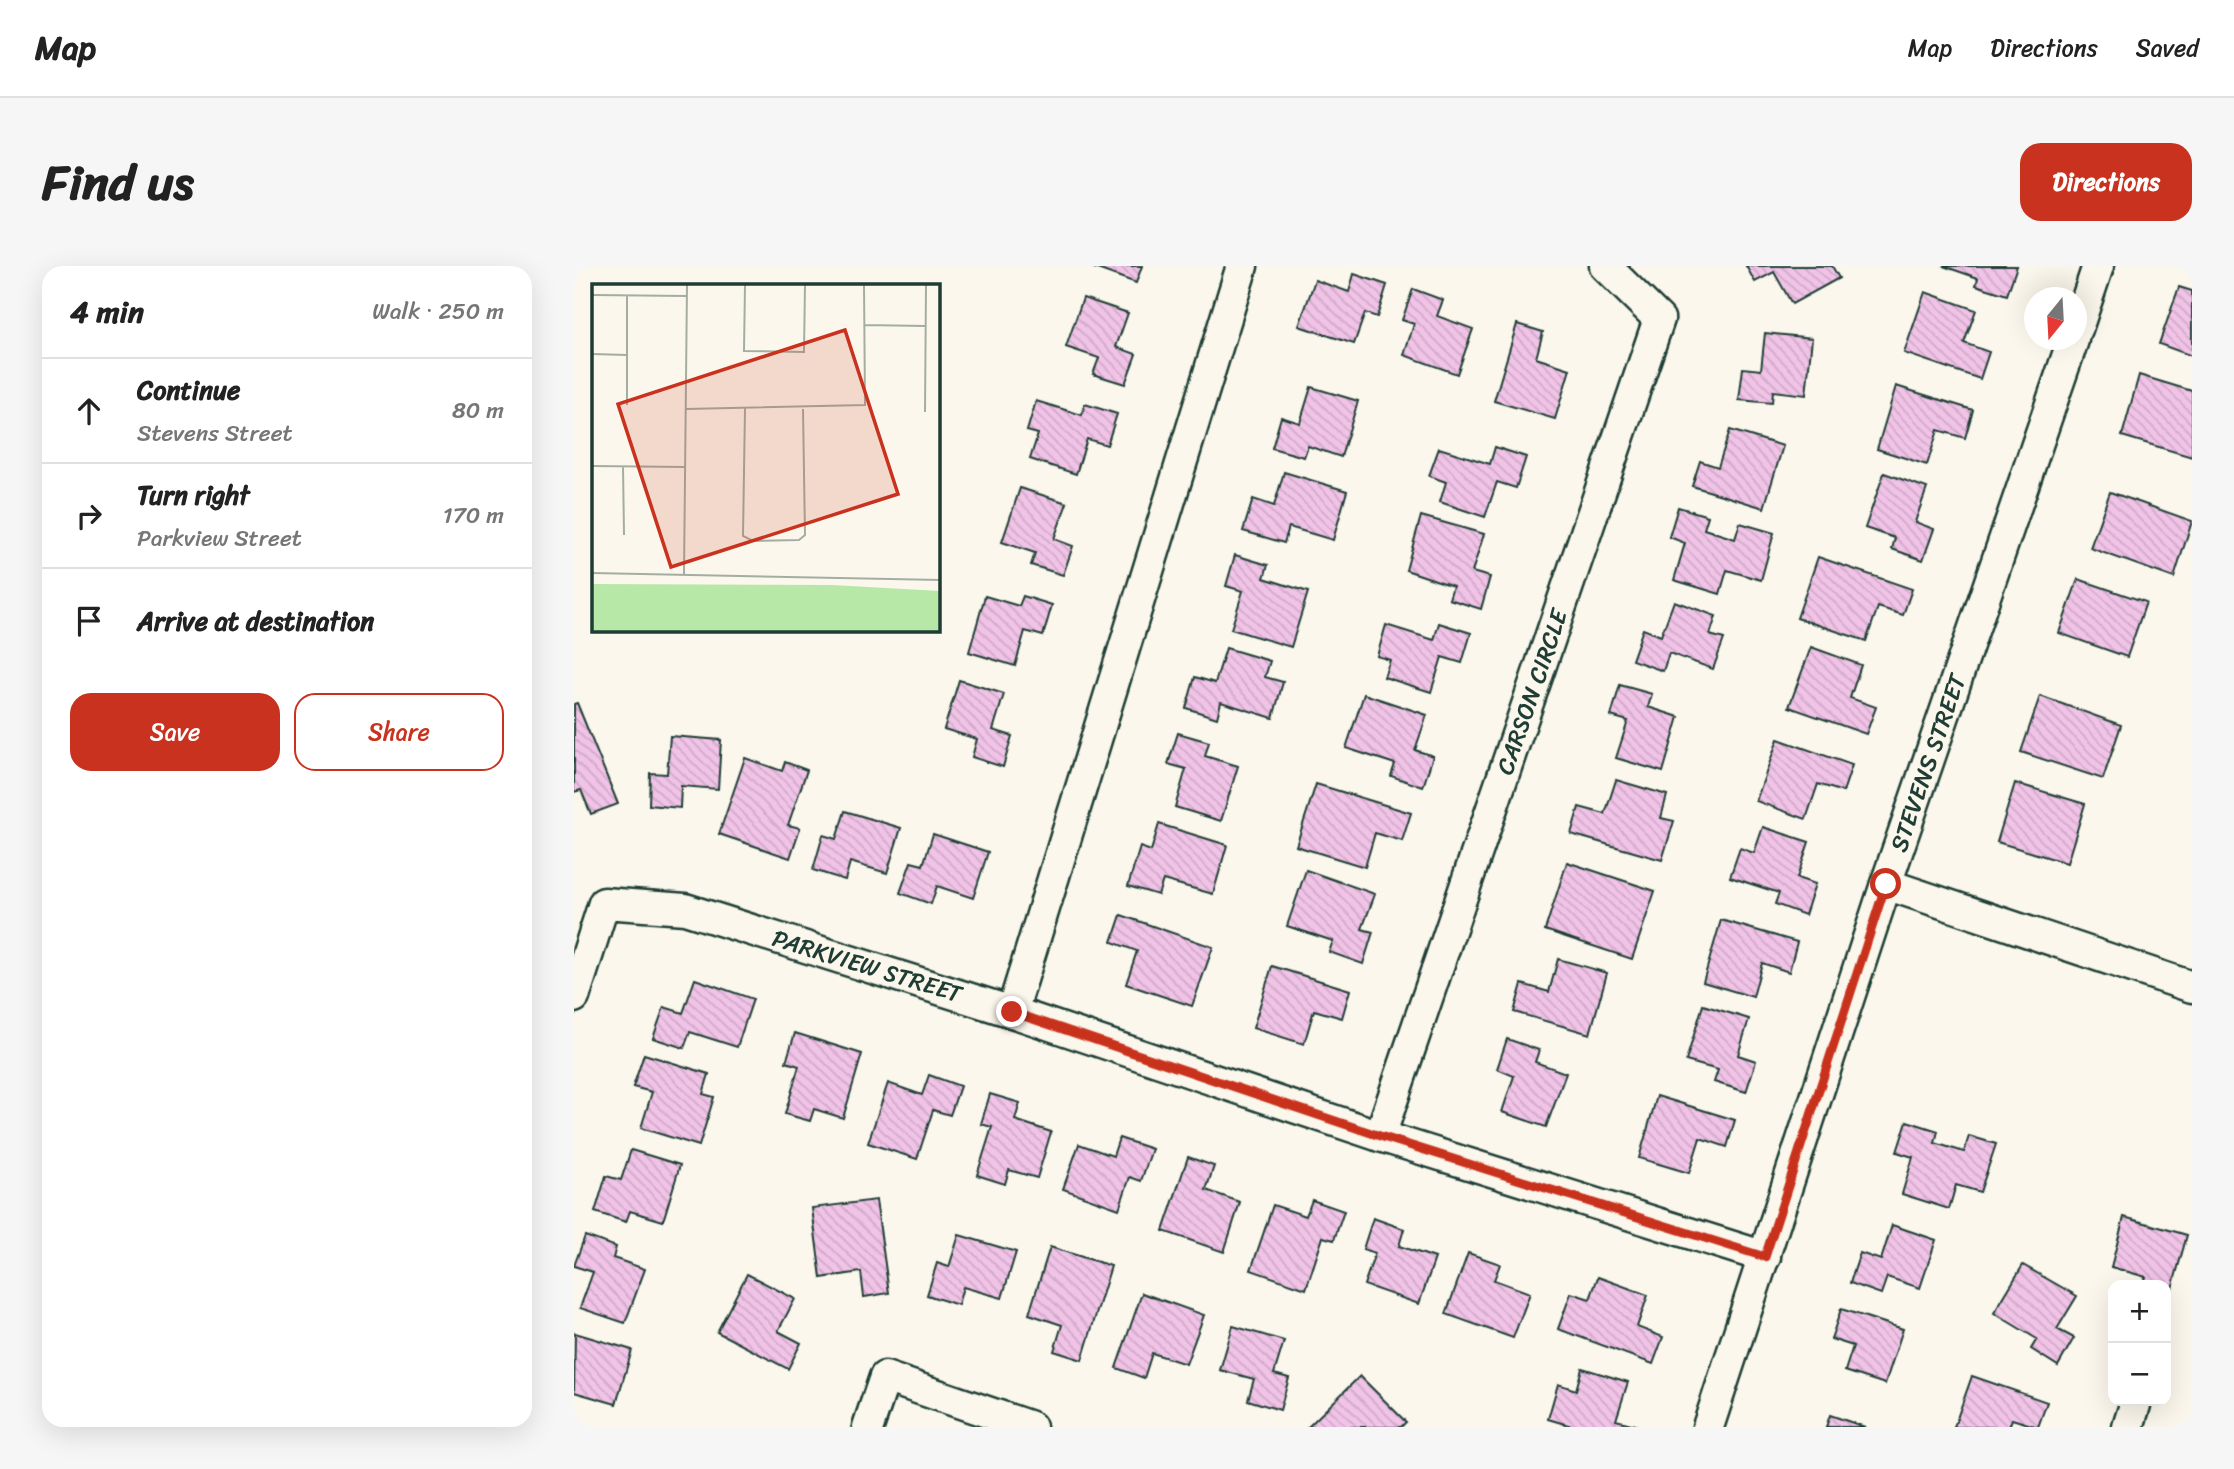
<!DOCTYPE html>
<html lang="en">
<head>
<meta charset="utf-8">
<style>
	body { margin:0; font-family:Sriracha,sans-serif; background:#f6f6f6; color:#222 }
	.controls { position:absolute; right:21px; bottom:21px; display:grid; overflow:hidden; border-radius:14px; box-shadow:0 7px 28px #0002 }
	.controls button { width:63px; height:63px; display:grid; place-items:center; padding:0; border:0; border-bottom:2px solid #e0e0e0; background:#fff; color:#222; font:35px sans-serif }
	.compass { position:absolute; left:1450px; top:21px; width:63px; height:63px; border-radius:50%; background:#fff; box-shadow:0 7px 28px #0002; rotate:198deg }
	.stop { position:absolute; width:21px; height:21px; margin:-16px; border:5px solid #c8321e; border-radius:50%; background:#fff }
	.stop.end { background:#c8321e; border-color:#fff; box-shadow:0 2px 7px #0008 }
	.list { margin:0; padding:0; list-style:none }
	h2 { display:flex; justify-content:space-between; align-items:center; height:91px; margin:0; padding:0 28px; font-size:30px }
	h2 small { font-size:23px; font-weight:400; color:#767676 }
	.list li { display:grid; grid-template-columns:46px 1fr auto; gap:21px; align-items:center; box-sizing:border-box; height:105px; padding:0 28px; border-top:2px solid #e0e0e0 }
	.list b { display:block; font-size:26px; white-space:nowrap }
	.list p { margin:0; font-size:23px; white-space:nowrap; color:#767676 }
	.list em { font-size:23px; font-style:normal; color:#767676 }
	.actions { display:flex; gap:14px; padding:21px 28px }
	.actions a { flex:1; padding:16px 0; border:2px solid #c8321e; border-radius:21px; text-align:center; font-size:24px; color:#c8321e }
	.actions .main { background:#c8321e; color:#fff }
	.icon { flex:none; width:38px; height:38px; fill:none; stroke:currentColor; stroke-width:2; stroke-linecap:round; stroke-linejoin:round }
	.map { position:relative; flex:none; width:1618px; height:1161px; overflow:hidden; border-radius:21px }
	header { display:flex; align-items:center; gap:42px; box-sizing:border-box; height:98px; padding:0 35px; background:#fff; border-bottom:2px solid #e0e0e0 }
	header strong { font-size:33px }
	nav { display:flex; gap:38px; margin-inline-start:auto; font-size:24px }
	.intro { display:flex; align-items:center; justify-content:space-between; box-sizing:border-box; height:168px; padding:0 42px }
	h1 { margin:0; font-size:49px }
	.button { padding:18px 32px; border-radius:21px; background:#c8321e; color:#fff; font-size:24px; font-weight:700 }
	main { display:flex; gap:42px; padding:0 42px }
	aside { flex:1; background:#fff; border-radius:21px; box-shadow:0 7px 28px #0002 }
	.map>svg:first-child { display:block }
</style>
</head>
<body>
<header>
<strong>Map</strong>
<nav><a>Map</a><a>Directions</a><a>Saved</a></nav>
</header>
<div class="intro"><h1>Find us</h1><a class="button">Directions</a></div>
<main>
<aside>
<h2>4 min<small>Walk · 250 m</small></h2>
<ul class="list">
<li><svg class="icon" aria-label="ahead" viewBox="0 0 24 24"><path d="M12 20V5M6 11l6-6 6 6"/></svg><div><b>Continue</b><p>Stevens Street</p></div><em>80 m</em></li>
<li><svg class="icon" aria-label="right" viewBox="0 0 24 24"><path d="M7 20v-9h11M14 6l5 5-5 5"/></svg><div><b>Turn right</b><p>Parkview Street</p></div><em>170 m</em></li>
<li><svg class="icon" aria-label="arrive" viewBox="0 0 24 24"><path d="M6 21V4h12l-3 4 3 4H6"/></svg><div><b>Arrive at destination</b></div></li>
</ul>
<div class="actions"><a class="main">Save</a><a>Share</a></div>
</aside>
<div class="map">
<svg width="1618" height="1161" viewBox="0 0 1618 1161">
	<defs>
		<pattern id="building-back-hatch" width="6" height="6" patternUnits="userSpaceOnUse" patternTransform="scale(1.75)"><rect width="6" height="6" fill="#f1c3e7"/><path d="M-1 5l2 2M0 0l6 6M5-1l2 2" fill="none" stroke="#cea8c7"/></pattern>
	</defs>
	<rect width="100%" height="100%" fill="#fbf7ec"/>
	<filter id="ink" filterUnits="userSpaceOnUse"><feTurbulence type="fractalNoise" baseFrequency=".0143" numOctaves="2"/><feDisplacementMap in="SourceGraphic" scale="14" xChannelSelector="R" yChannelSelector="G"/><feConvolveMatrix kernelMatrix="1 2 1 2 8 2 1 2 1" color-interpolation-filters="sRGB"/></filter>
	<g filter="url(#ink)">
		<!-- building -->
		<g fill="url(#building-back-hatch)" stroke="#1f3d34" stroke-width="2">
			<polygon points="515,0 568,0 562,17"/>
			<polygon points="1172,0 1258,0 1265,12 1218,38 1200,6 1181,16"/>
			<polygon points="1369,0 1443,0 1433,29 1402,19 1404,12"/>
			<polygon points="780,8 813,19 803,51 791,47 780,78 725,60 741,14 775,26"/>
			<polygon points="1605,21 1618,25 1618,90 1585,78"/>
			<polygon points="839,23 869,34 863,50 899,63 883,108 830,89 840,58 828,54"/>
			<polygon points="1351,26 1402,44 1390,77 1415,86 1406,113 1330,87"/>
			<polygon points="509,32 554,47 542,81 562,88 551,118 519,108 525,92 492,81"/>
			<polygon points="943,58 969,66 962,92 996,103 981,153 920,135"/>
			<polygon points="1191,67 1238,72 1232,129 1199,125 1198,137 1165,134 1169,102 1187,104"/>
			<polygon points="1565,109 1618,125 1618,191 1548,170"/>
			<polygon points="1322,120 1399,144 1391,172 1364,164 1353,199 1303,183"/>
			<polygon points="737,121 784,135 767,191 734,180 730,191 698,182 707,151 726,157"/>
			<polygon points="462,135 508,149 511,138 543,148 533,179 513,173 502,208 456,193 464,168 453,165"/>
			<polygon points="1156,164 1209,180 1190,242 1118,220 1126,195 1144,201"/>
			<polygon points="921,181 952,191 942,222 923,216 911,251 866,236 872,216 855,210 865,182 916,198"/>
			<polygon points="710,206 773,225 759,274 715,261 710,277 669,265 679,233 700,240"/>
			<polygon points="1310,207 1353,222 1341,256 1360,263 1349,294 1318,283 1321,272 1291,262"/>
			<polygon points="446,222 493,237 480,273 499,280 489,309 457,299 461,287 428,276"/>
			<polygon points="1536,226 1618,255 1600,312 1516,282"/>
			<polygon points="1104,241 1134,250 1130,263 1161,273 1166,257 1200,267 1187,314 1153,304 1146,328 1100,314 1111,277 1095,271"/>
			<polygon points="847,250 910,268 898,306 916,311 907,343 875,333 879,320 832,304"/>
			<polygon points="661,289 694,299 690,312 734,326 717,381 657,363 669,325 652,320"/>
			<polygon points="1244,291 1338,323 1329,349 1304,341 1292,375 1223,352"/>
			<polygon points="1504,313 1572,336 1553,391 1485,367"/>
			<polygon points="411,330 445,340 449,330 478,339 469,370 451,365 441,400 395,386"/>
			<polygon points="1100,335 1142,350 1136,369 1150,373 1139,403 1095,387 1089,405 1058,394 1069,363 1087,370"/>
			<polygon points="865,357 897,367 888,397 868,391 857,426 810,411 816,394 803,390 812,359 860,374"/>
			<polygon points="1237,381 1287,399 1276,432 1302,441 1292,468 1215,441"/>
			<polygon points="652,382 696,395 691,411 709,416 699,452 647,436 643,452 612,442 621,411 641,417"/>
			<polygon points="385,414 430,428 419,464 438,470 429,501 398,491 403,473 370,463"/>
			<polygon points="1046,419 1078,428 1074,441 1105,451 1089,506 1042,492 1054,455 1037,450"/>
			<polygon points="790,428 853,449 841,484 859,490 849,521 817,510 821,498 772,482"/>
			<polygon points="1466,430 1547,459 1529,513 1447,486"/>
			<polygon points="3,437 44,538 17,548 7,524 0,526 0,438"/>
			<polygon points="604,467 635,476 631,490 664,500 647,555 601,541 612,503 594,498"/>
			<polygon points="96,470 147,474 144,523 107,520 106,542 75,539 76,507 93,508"/>
			<polygon points="1204,473 1278,499 1269,526 1244,518 1232,553 1182,535"/>
			<polygon points="171,492 208,505 211,496 233,504 214,559 226,562 216,592 145,568"/>
			<polygon points="1042,514 1093,529 1087,552 1100,555 1088,594 997,568 1005,541 1031,548"/>
			<polygon points="1441,517 1511,538 1493,597 1423,576"/>
			<polygon points="742,518 837,547 828,575 801,567 791,601 722,580"/>
			<polygon points="271,545 327,562 313,607 276,596 271,614 239,604 249,569 262,573"/>
			<polygon points="585,558 653,579 639,628 589,614 584,629 554,620 566,581 577,585"/>
			<polygon points="1189,561 1235,576 1223,612 1241,618 1231,649 1201,638 1205,627 1156,611 1166,582 1180,587"/>
			<polygon points="359,568 414,586 399,632 363,620 357,638 326,627 337,596 349,599"/>
			<polygon points="993,596 1081,625 1058,693 971,664"/>
			<polygon points="732,604 801,628 788,663 799,666 789,698 755,686 759,675 713,660"/>
			<polygon points="547,649 639,681 618,740 552,718 563,685 538,676"/>
			<polygon points="1147,654 1223,676 1215,706 1188,697 1179,731 1129,716"/>
			<polygon points="984,693 1033,707 1016,768 940,746 948,718 975,726"/>
			<polygon points="698,700 776,724 768,752 740,744 730,778 679,762"/>
			<polygon points="121,713 179,733 163,781 116,766 110,782 79,772 90,741 109,747"/>
			<polygon points="1129,739 1175,753 1164,789 1182,795 1172,826 1140,816 1144,804 1112,795"/>
			<polygon points="221,767 288,788 269,852 240,843 236,855 211,848 225,800 212,796"/>
			<polygon points="933,773 965,784 961,796 992,807 972,861 928,846 940,810 923,803"/>
			<polygon points="70,788 135,808 129,828 140,831 125,880 67,862 78,826 59,821"/>
			<polygon points="355,809 386,820 376,849 359,844 343,893 294,877 314,817 348,829"/>
			<polygon points="416,828 446,837 441,854 477,866 463,912 435,904 431,918 403,909 418,861 407,858"/>
			<polygon points="1083,830 1161,854 1153,881 1126,872 1115,907 1065,892"/>
			<polygon points="1333,855 1364,865 1361,877 1390,886 1395,870 1422,878 1406,926 1382,919 1375,943 1328,928 1339,891 1323,886"/>
			<polygon points="545,872 578,883 567,915 556,911 545,943 489,923 505,878 539,890"/>
			<polygon points="57,884 106,899 89,955 56,945 52,956 21,946 32,910 47,914"/>
			<polygon points="614,891 640,900 632,924 666,936 650,986 589,965"/>
			<polygon points="302,934 315,1027 290,1031 287,1006 247,1012 238,942"/>
			<polygon points="738,934 770,945 760,974 749,971 732,1023 677,1004 699,939 732,950"/>
			<polygon points="1550,951 1613,969 1592,1044 1592,1019 1569,1019 1572,1011 1537,1001"/>
			<polygon points="799,952 830,963 825,980 861,992 845,1038 790,1019 801,987 789,983"/>
			<polygon points="1318,959 1362,974 1346,1022 1313,1011 1307,1028 1276,1017 1286,987 1307,994"/>
			<polygon points="385,969 442,986 428,1032 389,1021 384,1039 353,1029 363,997 375,1001"/>
			<polygon points="11,970 42,981 39,992 71,1003 51,1057 6,1042 19,1006 0,1000"/>
			<polygon points="476,981 537,1000 508,1094 480,1085 488,1059 455,1048"/>
			<polygon points="894,987 926,998 920,1014 956,1027 939,1072 872,1048"/>
			<polygon points="1449,999 1503,1030 1483,1063 1500,1072 1484,1100 1457,1083 1463,1073 1420,1047"/>
			<polygon points="173,1008 221,1033 204,1065 227,1077 214,1103 143,1066"/>
			<polygon points="1024,1011 1074,1029 1063,1061 1089,1071 1079,1098 984,1063 997,1027 1016,1033"/>
			<polygon points="568,1027 630,1049 612,1098 578,1087 570,1112 542,1102"/>
			<polygon points="1267,1043 1329,1063 1311,1118 1271,1105 1279,1080 1257,1073"/>
			<polygon points="659,1060 710,1075 700,1108 715,1112 706,1144 674,1134 680,1113 646,1104"/>
			<polygon points="1,1067 58,1084 42,1138 0,1126"/>
			<polygon points="1008,1102 1054,1116 1042,1154 1061,1159 1060,1161 1001,1161 974,1153 984,1118 1002,1124"/>
			<polygon points="786,1110 832,1156 827,1161 734,1161"/>
			<polygon points="1398,1110 1473,1136 1464,1161 1438,1153 1435,1161 1380,1161"/>
			<polygon points="1256,1149 1291,1161 1252,1161"/>
		</g>
		<g fill="none" stroke-linecap="round" stroke-linejoin="round">
			<!-- minor casing -->
			<g stroke="#1f3d34" stroke-width="35">
				<g id="minor">
					<polyline points="1503,63 1524,0"/>
					<polyline points="1312,618 1618,721"/>
					<polyline points="0,731 30,637 111,643 438,746 806,870 1191,991"/>
					<polyline points="438,746 668,0"/>
					<polyline points="806,870 1085,53 1031,0"/>
					<polyline points="294,1161 311,1111 457,1161"/>
					<polyline points="1134,1161 1312,618 1499,74"/>
					<polyline points="1554,1161 1561,1139"/>
				</g>
			</g>
			<!-- minor -->
			<use href="#minor" stroke="#fbf7ec" stroke-width="30"/>
		</g>
	</g>
	<g fill="none" stroke-linecap="round" stroke-linejoin="round" filter="url(#ink)">
		<!-- route -->
		<polyline stroke="#c8321e" stroke-width="9" points="438,746 806,870 1191,991 1312,618"/>
	</g>
	<g text-anchor="middle" dominant-baseline="central" stroke-width="6" stroke-linejoin="round" paint-order="stroke">
		<!-- street labels -->
		<g font-size="24" fill="#1f3d34" stroke="#fbf7ec">
			<text transform="translate(958 426) rotate(-71)">CARSON CIRCLE</text>
			<text transform="translate(1354 497) rotate(-71)">STEVENS STREET</text>
			<text transform="translate(293 700) rotate(17)">PARKVIEW STREET</text>
		</g>
	</g>
	<!-- overview -->
	<g transform="translate(18 18)">
		<rect width="348" height="348" fill="#fbf7ec"/>
		<path d="M 0,300 L 240,301 L 348,307 L 348,348 L 0,348 Z" fill="#b8e8a7"/>
		<path fill="none" stroke="#a3ada2" stroke-width="2" d="M 153,1 L 152,67 L 212,68 L 213,1M 0,11 L 95,12M 273,41 L 333,42M 0,70 L 35,71M 35,121 L 35,11M 153,124 L 151,252 L 161,257 L 207,256 L 213,251 L 211,125M 94,125 L 273,121 L 272,1M 333,128 L 334,1M 0,182 L 94,183M 31,182 L 32,251M 0,289 L 349,296M 92,290 L 95,1"/>
		<path fill="#c8321e" fill-opacity="0.15" stroke="#c8321e" stroke-width="3.5" d="M 253,46 L 306,210 L 79,283 L 26,120 Z"/>
		<rect width="348" height="348" fill="none" stroke="#1f3d34" stroke-width="3.5"/>
	</g>
</svg>
<div class="controls">
<button>+</button>
<button>−</button>
</div>
<svg class="compass" viewBox="-18 -18 36 36"><path d="M0-13l5 13h-10z" fill="#e53935"/><path d="M0 13l5-13h-10z" fill="#767676"/></svg>
<div class="stop" style="left:1312px;top:618px"></div>
<div class="stop end" style="left:438px;top:746px"></div>
</div>
</main>
</body>
</html>
